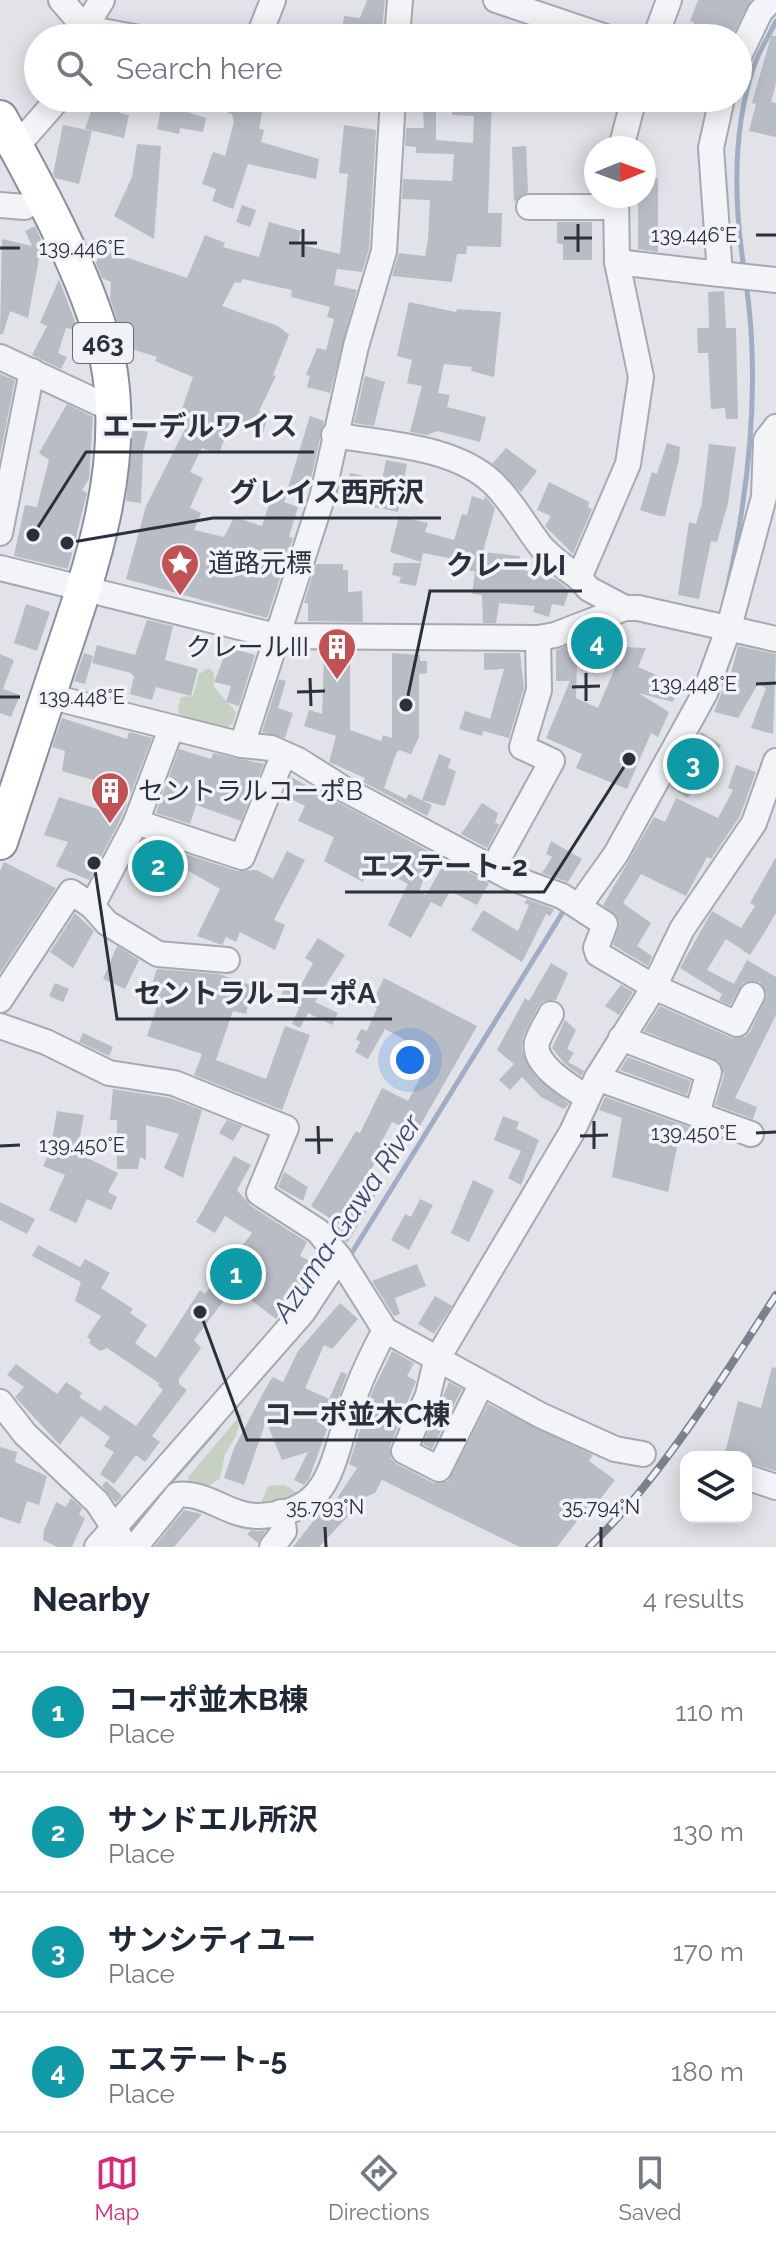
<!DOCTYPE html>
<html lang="en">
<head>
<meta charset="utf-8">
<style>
	body { margin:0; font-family:Raleway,"Noto Sans JP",sans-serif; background:#f2f2f3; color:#1f2937 }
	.controls { position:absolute; right:24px; bottom:24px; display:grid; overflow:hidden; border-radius:16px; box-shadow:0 4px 20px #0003 }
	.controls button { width:72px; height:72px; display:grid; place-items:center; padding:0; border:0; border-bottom:2px solid #e0e1e3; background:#fff; color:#1f2937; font:40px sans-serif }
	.compass { position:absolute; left:584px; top:136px; width:72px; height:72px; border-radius:50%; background:#fff; box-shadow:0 4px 20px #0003; rotate:89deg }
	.you { position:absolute; left:410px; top:1060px; width:28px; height:28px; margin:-20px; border:6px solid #fff; border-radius:50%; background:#1a73e8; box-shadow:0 0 0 12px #1a73e833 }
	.badge { display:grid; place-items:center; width:52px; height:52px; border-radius:50%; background:#db2777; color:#fff; font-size:26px; font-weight:700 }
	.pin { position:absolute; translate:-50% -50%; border:4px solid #fff; box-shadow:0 2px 8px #0006 }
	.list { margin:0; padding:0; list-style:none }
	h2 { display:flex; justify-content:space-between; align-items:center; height:104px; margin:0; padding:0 32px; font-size:34px }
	h2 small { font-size:26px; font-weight:400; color:#747a83 }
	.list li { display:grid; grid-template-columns:52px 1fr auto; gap:24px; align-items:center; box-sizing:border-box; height:120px; padding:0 32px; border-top:2px solid #e0e1e3 }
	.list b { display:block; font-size:30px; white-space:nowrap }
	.list p { margin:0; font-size:26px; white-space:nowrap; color:#747a83 }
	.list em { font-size:26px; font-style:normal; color:#747a83 }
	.icon { flex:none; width:44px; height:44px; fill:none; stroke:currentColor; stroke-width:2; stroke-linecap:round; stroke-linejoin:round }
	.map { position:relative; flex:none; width:776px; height:1547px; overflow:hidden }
	.search { position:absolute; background:#fff; box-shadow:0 4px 20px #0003; left:24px; right:24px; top:24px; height:88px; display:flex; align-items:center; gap:20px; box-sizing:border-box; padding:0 28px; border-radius:44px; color:#747a83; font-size:30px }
	.sheet { height:584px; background:#fff }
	nav { display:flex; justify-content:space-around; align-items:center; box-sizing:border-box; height:112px; border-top:2px solid #e0e1e3; background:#fff; font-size:22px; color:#747a83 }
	nav a { display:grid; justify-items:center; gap:4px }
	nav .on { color:#db2777 }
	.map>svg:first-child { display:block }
</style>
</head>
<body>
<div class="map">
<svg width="776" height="1547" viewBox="0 0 776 1547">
	<rect width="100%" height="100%" fill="#e1e3e8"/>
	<!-- green -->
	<g fill="#c5d1c3">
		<polygon points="209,668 214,673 214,687 236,712 233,723 224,730 183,723 178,710 181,697 193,696 199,674"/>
		<polygon points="243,1412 236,1436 225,1454 220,1478 205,1489 189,1484 188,1477"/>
		<polygon points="285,1485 306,1499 258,1511 268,1486"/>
	</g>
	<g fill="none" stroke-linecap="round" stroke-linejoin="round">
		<!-- stream -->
		<g stroke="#9fadc5" stroke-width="5">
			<path d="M 744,269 C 734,203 732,130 754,66 C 759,51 769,36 776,21"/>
			<path d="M 727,590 C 749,490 761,385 746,283"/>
			<polyline points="348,1259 566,907"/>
			<polyline points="127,1532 217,1428"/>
		</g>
	</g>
	<!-- building -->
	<g fill="#b8bcc5">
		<polygon points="367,0 385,0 381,38 341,38 344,16 360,18"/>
		<polygon points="698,0 751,0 731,38 711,38 691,30 694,22 690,21"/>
		<polygon points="771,36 776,36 776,83 771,102 776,103 776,137 749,131 756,104 752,103"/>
		<polygon points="96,98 124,98 120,113 129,115 124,138 85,129"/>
		<polygon points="163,98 186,98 184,111 206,118 203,132 180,128 179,134 157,129"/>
		<polygon points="244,98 265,98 259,129 264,130 261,142 319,159 316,179 248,164 233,209 212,201 216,189 202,184 213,152 225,156 234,122 232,114 228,113 231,99 244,102"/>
		<polygon points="453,98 492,98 488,213 502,213 501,247 467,246 466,254 457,254 452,282 392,276 399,253 425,256 428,240 430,200 402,199 403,179 452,181 454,154 416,153 416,147 405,146 406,128 424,128 423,111 436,111 436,140 473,143 474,116 452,115"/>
		<polygon points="63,125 92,131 79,184 55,178 53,174"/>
		<polygon points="344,125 376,130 369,249 362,272 337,269 334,285 357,290 330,393 307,387 310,376 306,375 317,348 326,350 334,319 327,317 330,307 291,297 292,290 242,279 241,283 235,282 222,306 278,326 289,335 273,375 276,376 259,411 269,414 263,433 230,423 219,454 202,448 190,472 203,478 190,508 201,513 194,530 224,537 234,517 262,526 273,492 286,496 284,502 298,507 289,537 293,538 267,618 126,579 146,506 185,429 179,427 185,410 182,409 193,377 155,361 157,357 125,347 131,328 118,323 110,298 111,282 102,278 96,263 102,249 187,278 205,235 225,243 223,247 259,257 269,222 301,231 298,244 340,254 348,174 339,173"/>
		<polygon points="137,144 161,146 154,239 114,216 132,177"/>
		<polygon points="526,146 528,192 514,202 512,147"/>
		<polygon points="644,177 658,178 658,252 638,249 638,196 644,196"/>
		<polygon points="242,205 256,210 250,227 236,222"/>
		<polygon points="557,222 592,222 592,260 563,260 563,244 557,243"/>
		<polygon points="35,226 44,246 41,248 28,318 10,311 3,334 0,334 2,239 32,246 25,231"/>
		<polygon points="59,279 78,330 66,328 58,353 67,357 61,369 32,355 47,326 40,323"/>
		<polygon points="724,291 726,328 736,328 738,419 726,419 725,408 711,409 708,353 698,353 697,328 709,328 708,292"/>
		<polygon points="409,302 456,312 457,309 501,312 494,377 471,371 472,367 444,364 438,393 450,395 447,407 486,417 480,442 437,431 427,435 410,432 422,386 407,383 412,360 397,356"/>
		<polygon points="0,374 15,380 0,456"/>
		<polygon points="365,376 385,382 374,426 354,423"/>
		<polygon points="67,404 93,417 89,479 82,490 87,493 68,569 14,556 25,505 37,507 49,460 39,453"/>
		<polygon points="310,416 324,421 312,474 304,492 288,488"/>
		<polygon points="133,428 148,432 143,452 141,503 126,501"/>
		<polygon points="667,443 680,447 679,459 665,516 659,516 640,510 652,472 657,474"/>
		<polygon points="709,444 736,447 728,503 717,542 711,541 699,599 678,595 689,522 696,524 702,503"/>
		<polygon points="506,448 537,471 521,492 492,464"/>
		<polygon points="386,460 407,464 398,512 340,500 345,478 349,480 350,473 382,480"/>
		<polygon points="549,482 589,502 588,507 592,509 573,554 545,526 551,516 537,510"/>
		<polygon points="472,496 484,500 485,496 495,508 483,552 520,556 520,561 525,562 524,570 557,580 569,590 564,606 552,604 549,617 533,612 535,606 499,603 496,623 483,623 482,595 472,594 475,571 464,570 464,561 423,553 421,562 390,552 399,516 428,523 425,532 454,540 462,514 467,515"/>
		<polygon points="394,563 421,563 416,586 399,583 401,577 392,575"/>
		<polygon points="316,564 343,564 343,570 348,570 348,592 362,591 363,622 308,621 308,603 304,603"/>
		<polygon points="26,604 50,612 37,651 14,643"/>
		<polygon points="147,620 173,626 165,660 198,669 191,696 156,687 152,700 130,694 134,677 131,673 92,663 97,645 135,655"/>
		<polygon points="567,646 614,647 577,664 576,698 598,708 624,647 646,648 638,667 680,685 673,702 638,693 669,712 658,737 651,733 627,789 576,768 582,754 546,738 570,681 556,681 556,650"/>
		<polygon points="738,646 776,654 773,734 751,728 766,688 758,684 738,718 714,712 722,691 726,692"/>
		<polygon points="228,647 255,655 239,706 226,702 231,686 214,682"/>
		<polygon points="84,653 93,656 85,684 74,681"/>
		<polygon points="392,653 420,655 420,661 427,661 427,673 419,674 419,737 411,754 399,750 396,754 384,788 406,799 409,794 432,805 427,816 363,782 365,778 329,762 336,736 304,726 309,710 322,714 324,659 350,659 350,730 381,741 383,735 392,738"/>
		<polygon points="484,653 520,653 524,688 509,738 483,731 482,736 459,729 465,711 490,719 504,669 484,670"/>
		<polygon points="0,654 14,660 3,689 20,695 11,717 0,713"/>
		<polygon points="279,679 286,681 278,708 293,713 285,738 262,732"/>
		<polygon points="62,718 127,739 129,732 152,738 122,816 89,880 56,866 68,842 44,835 59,797 104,811 114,786 62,771 65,751 52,747"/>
		<polygon points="701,732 721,745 688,798 670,787"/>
		<polygon points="179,749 211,759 213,753 264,764 241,821 196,805 190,824 156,813"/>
		<polygon points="439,754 451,759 448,768 456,771 445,806 422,800"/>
		<polygon points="736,765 756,772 740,816 711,859 707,857 686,896 641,874 623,903 651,923 637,946 652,956 648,966 613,945 620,922 603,905 654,817 665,822 676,798 718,818 733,790 728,788"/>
		<polygon points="291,777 432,853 419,892 426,895 446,860 489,883 477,905 450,891 441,907 431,902 411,938 388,925 408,884 371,864 363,882 324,861 334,837 298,821 305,806 283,795"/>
		<polygon points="482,803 498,813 495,823 500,824 487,848 461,834"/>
		<polygon points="143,840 237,871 257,870 273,879 287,851 305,860 274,920 285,925 275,950 240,932 236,942 226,937 222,945 197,936 220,889 187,870 182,885 129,868"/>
		<polygon points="551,841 582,859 568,882 542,873 552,857 546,854"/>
		<polygon points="776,857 776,913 763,935 750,955 726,939 707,970 734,984 747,960 776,977 776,1015 735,1098 757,1107 753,1119 715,1105 724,1075 720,1062 644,1031 660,1006 732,1038 745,1037 750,1032 767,995 760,982 743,983 730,1005 719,1000 722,994 680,968 712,911 741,928 755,906 750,903"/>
		<polygon points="4,862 56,888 0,973 0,871"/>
		<polygon points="527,899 554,909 550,916 546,914 522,962 471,930 483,910 518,931 529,905 524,903"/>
		<polygon points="75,913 94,931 73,968 50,952"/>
		<polygon points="318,938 345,955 315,1002 338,1013 332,1025 308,1013 300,1028 292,1024 299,1008 280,997 285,987 304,997 307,989 300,987 313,963 305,958"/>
		<polygon points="117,946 139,960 125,989 103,979"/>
		<polygon points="551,963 568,973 556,1000 544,1001 538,1007 523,1037 522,1051 536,1077 569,1104 564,1109 541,1097 522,1077 510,1090 499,1080 514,1064 497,1050 525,998 529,1001"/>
		<polygon points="157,969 219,974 253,986 246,1014 233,1011 216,1060 266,1079 285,1026 310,1035 282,1110 194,1075 202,1054 147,1036 157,1006 146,1002"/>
		<polygon points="384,978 477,1026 416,1133 392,1122 380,1145 384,1148 362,1184 376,1193 373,1201 347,1243 336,1229 339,1224 311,1206 356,1131 360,1133 382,1088 408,1101 432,1055 385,1029 368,1059 355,1052 360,1042 356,1039 361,1029 367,1031 377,1008 371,1005"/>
		<polygon points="55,983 69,989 63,1002 49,996"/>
		<polygon points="621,985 633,992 619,1015 605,1006"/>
		<polygon points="565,1020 576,1030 567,1049 574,1053 568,1062 584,1071 581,1076 564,1063 552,1048"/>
		<polygon points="83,1033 113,1047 109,1056 79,1042"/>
		<polygon points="628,1057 691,1081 687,1095 620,1070"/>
		<polygon points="113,1089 170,1098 202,1110 183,1178 164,1168 179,1134 146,1125 146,1160 140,1157 138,1169 117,1169 117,1120 110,1120"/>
		<polygon points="605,1097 708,1134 703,1141 680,1132 668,1192 612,1177 622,1118 599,1110"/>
		<polygon points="57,1111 84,1115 77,1153 118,1173 108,1192 117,1197 111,1210 87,1199 76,1223 49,1210 65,1175 43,1166 50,1151"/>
		<polygon points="503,1116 519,1122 516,1129 539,1140 521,1185 508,1178 521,1151 494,1140"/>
		<polygon points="227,1120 242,1126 233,1141 219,1133"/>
		<polygon points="234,1156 251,1165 237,1190 251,1206 307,1242 300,1256 314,1263 276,1319 238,1290 232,1298 228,1295 194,1340 201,1348 179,1379 179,1384 187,1390 152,1436 160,1442 145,1462 136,1455 114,1484 100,1474 114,1452 104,1446 110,1437 81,1416 60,1445 15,1397 24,1387 7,1375 16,1364 57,1394 66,1382 82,1393 79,1397 100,1411 105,1405 136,1426 163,1390 158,1386 159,1383 107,1348 100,1351 89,1343 91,1340 87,1337 101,1316 75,1301 81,1282 32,1256 38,1245 80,1267 85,1259 110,1273 101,1288 133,1309 130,1313 147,1325 135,1343 156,1358 200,1290 205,1294 252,1233 225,1216 215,1233 196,1222"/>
		<polygon points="284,1172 308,1187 303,1201 278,1187"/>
		<polygon points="473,1180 494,1190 469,1242 451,1233"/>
		<polygon points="420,1199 433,1205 409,1250 391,1240 405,1214 411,1217"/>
		<polygon points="0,1202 35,1219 27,1234 0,1220"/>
		<polygon points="417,1264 426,1286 395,1298 400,1314 394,1316 372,1281"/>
		<polygon points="435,1296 452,1306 434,1334 418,1324"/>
		<polygon points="340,1303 358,1319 332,1349 324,1345 305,1388 329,1399 341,1372 347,1374 309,1479 304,1485 294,1480 308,1452 282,1460 266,1421 244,1485 224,1478 234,1448 268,1384 273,1377 283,1382 298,1351"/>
		<polygon points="392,1351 414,1363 407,1376 416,1381 390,1446 391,1459 397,1464 433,1483 448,1481 488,1404 593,1455 589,1461 615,1480 599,1501 595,1498 557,1547 520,1547 382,1480 375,1493 367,1496 319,1547 293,1547 330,1500 334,1503 357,1468 349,1464 372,1392"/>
		<polygon points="772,1367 776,1368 776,1471 746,1462 746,1457 724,1457 738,1401 761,1408"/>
		<polygon points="449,1382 462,1389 432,1449 423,1444"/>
		<polygon points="0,1447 17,1452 15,1462 47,1476 39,1505 27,1501 20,1524 0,1517"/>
		<polygon points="106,1481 122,1496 116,1503 102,1486"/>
		<polygon points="71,1498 82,1508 79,1515 85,1518 72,1547 57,1547 43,1540 44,1530 56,1502 66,1507"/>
		<polygon points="184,1510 202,1514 174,1547 154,1547"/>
		<polygon points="251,1530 258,1531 266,1530 258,1543 247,1534"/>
	</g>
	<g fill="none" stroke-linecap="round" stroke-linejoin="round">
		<!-- minor casing -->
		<g stroke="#a7a9b2" stroke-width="28">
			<g id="minor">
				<polyline points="61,0 85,28 82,38"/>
				<polyline points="102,0 85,28 140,38"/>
				<polyline points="496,0 609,38"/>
				<polyline points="258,38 273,0"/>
				<polyline points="397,38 400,0"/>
				<polyline points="655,38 669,0"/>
				<polyline points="738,58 760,12 771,0"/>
				<polyline points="393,98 384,251 356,346 322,498 242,745 271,748 298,760 344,789 509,877 562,896 605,924 596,948 598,954 654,987 682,929 754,823 776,761"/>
				<polyline points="16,147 59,98"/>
				<polyline points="621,148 634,98"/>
				<polyline points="616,196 617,262 641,377 628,464 579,578 589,589 625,608"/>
				<polyline points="0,205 25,207 40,195"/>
				<polyline points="529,207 615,207"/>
				<polyline points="617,262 720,274 711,148 722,98"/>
				<polyline points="720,274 776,280"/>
				<polyline points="0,357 114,410"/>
				<path d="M 334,435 C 384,444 453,446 492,482 C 511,500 522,521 537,541 C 546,555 565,567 579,578"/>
				<polyline points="0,533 32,371"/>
				<polyline points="0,568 276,636 538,638 555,635 625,608 638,608 776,639"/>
				<polyline points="48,696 242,745"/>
				<polyline points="136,822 242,857 283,756"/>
				<polyline points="493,868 552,761 522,747 539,690 538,638"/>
				<polyline points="92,906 136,822 171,729"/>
				<polyline points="579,906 616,854 705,693 729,627 764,497 766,440 776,427"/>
				<polyline points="0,1000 71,892 92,906 107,923 158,954 227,960"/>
				<path d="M 551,1014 C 547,1022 540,1033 537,1042 C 532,1065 571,1087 586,1097"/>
				<polyline points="0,1026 46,1042 109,1073 174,1083 286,1128 259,1193 318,1231 339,1257 385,1330 540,1415 615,1449 643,1454"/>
				<polyline points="621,1038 709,1072 697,1114"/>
				<polyline points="751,1134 597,1078 654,987 737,1024 752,995"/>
				<polyline points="481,1385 439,1469 404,1451 428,1395 436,1361 572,1132 597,1078"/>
				<polyline points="0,1402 25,1434 97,1502 120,1537"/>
				<polyline points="746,1477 776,1487"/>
				<polyline points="97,1547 303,1312 339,1257"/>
				<path d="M 135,1547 L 177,1495 C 207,1491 229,1517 259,1516 C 325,1514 330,1473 346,1422 C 355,1390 369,1360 385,1330"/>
				<polyline points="272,1547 284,1531 281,1512"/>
			</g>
		</g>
		<!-- highway casing -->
		<g stroke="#898f9e" stroke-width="38">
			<path id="highway" d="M 0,118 C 39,188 98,296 110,373 C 125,476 89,574 57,669 C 38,726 19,784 0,842"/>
		</g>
		<!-- minor -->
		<use href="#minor" stroke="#f3f4f7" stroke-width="24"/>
		<!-- highway -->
		<use href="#highway" stroke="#fff" stroke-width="34"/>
		<!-- rail casing -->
		<g stroke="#7c8190" stroke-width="8">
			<path id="rail" d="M 589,1547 C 658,1482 724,1376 776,1295"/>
		</g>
		<!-- rail -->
		<use href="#rail" stroke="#f0f2f6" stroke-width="5" stroke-dasharray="15" stroke-linecap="butt"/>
	</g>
	<!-- ticks -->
	<path fill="none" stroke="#2b2f3e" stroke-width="3" d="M 578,224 L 578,252M 303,229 L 303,257M 756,235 L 776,235M 564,238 L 592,238M 289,243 L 317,243M 0,248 L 20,248M 586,673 L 586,701M 310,678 L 311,706M 756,684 L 776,683M 572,687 L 600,686M 297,692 L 325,691M 0,697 L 20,697M 594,1121 L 594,1149M 318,1126 L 319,1154M 756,1133 L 776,1132M 580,1136 L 608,1135M 305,1140 L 333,1140M 0,1146 L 20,1145M 325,1527 L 326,1547M 601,1527 L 601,1547"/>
	<!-- icons -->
	<defs>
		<g id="sight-pin" transform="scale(2)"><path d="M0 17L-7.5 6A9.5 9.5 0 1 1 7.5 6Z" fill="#c25154" stroke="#f0f2f6"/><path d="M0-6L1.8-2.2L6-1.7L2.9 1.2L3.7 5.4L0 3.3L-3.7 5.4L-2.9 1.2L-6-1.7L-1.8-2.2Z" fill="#fff"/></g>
		<g id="building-pin" transform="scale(2)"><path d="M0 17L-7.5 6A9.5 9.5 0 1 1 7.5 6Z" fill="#c25154" stroke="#f0f2f6"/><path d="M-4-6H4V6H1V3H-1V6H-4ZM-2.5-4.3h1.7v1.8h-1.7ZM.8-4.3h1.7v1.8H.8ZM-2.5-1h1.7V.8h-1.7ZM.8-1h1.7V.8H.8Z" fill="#fff"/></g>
	</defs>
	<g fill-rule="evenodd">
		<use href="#sight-pin" x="180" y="563"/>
		<use href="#building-pin" x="337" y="647"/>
		<use href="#building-pin" x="110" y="791"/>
	</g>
	<g text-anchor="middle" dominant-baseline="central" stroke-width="7" stroke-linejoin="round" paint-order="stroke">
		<!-- shield labels -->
		<rect fill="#f0f2f6" stroke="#666a75" stroke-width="2" x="73" y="323" width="60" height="40" rx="6"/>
		<g font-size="24" font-weight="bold" fill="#2b2f3e">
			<text x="103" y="343">463</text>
		</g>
		<!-- poi labels -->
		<g font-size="26" fill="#2b2f3e" stroke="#f0f2f6" text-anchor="start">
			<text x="208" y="563">道路元標</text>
			<text x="309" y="647" text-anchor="end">クレールIII</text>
			<text x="138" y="791">セントラルコーポB</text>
		</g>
		<!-- water labels -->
		<g font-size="28" font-style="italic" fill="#384a6f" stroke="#f0f2f6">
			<text transform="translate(347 1218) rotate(-56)">Azuma-Gawa River</text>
		</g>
	</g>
	<g font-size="20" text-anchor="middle" fill="#2b2f3e" stroke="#f0f2f6" stroke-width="7" stroke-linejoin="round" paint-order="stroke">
		<text x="694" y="242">139.446°E</text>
		<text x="82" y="255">139.446°E</text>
		<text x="694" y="691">139.448°E</text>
		<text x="82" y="704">139.448°E</text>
		<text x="694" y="1140">139.450°E</text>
		<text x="82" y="1152">139.450°E</text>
		<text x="325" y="1514">35.793°N</text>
		<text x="601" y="1514">35.794°N</text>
	</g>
	<!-- callouts -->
	<path fill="none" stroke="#2b2f3e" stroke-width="3" d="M33 535L86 452H314M67 543L213 518H441M406 705L430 591H582M629 759L544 892H345M94 863L117 1019H392M200 1312L247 1440H466"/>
	<g fill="#2b2f3e" stroke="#f0f2f6" stroke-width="3">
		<circle cx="33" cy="535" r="8"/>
		<circle cx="67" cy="543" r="8"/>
		<circle cx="406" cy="705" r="8"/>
		<circle cx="629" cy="759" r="8"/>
		<circle cx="94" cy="863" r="8"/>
		<circle cx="200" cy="1312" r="8"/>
	</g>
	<g font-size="28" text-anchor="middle" font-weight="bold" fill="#2b2f3e" stroke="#f0f2f6" stroke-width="7" stroke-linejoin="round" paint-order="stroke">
		<text x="200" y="436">エーデルワイス</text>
		<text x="327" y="502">グレイス西所沢</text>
		<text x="506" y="575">クレールI</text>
		<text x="444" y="876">エステート-2</text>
		<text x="255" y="1003">セントラルコーポA</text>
		<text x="357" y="1424">コーポ並木C棟</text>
	</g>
</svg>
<div class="controls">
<button><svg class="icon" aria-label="layers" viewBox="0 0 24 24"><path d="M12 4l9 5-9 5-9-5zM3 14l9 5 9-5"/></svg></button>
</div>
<svg class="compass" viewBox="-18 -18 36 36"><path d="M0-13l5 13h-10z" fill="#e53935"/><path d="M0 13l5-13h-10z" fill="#747a83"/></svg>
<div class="you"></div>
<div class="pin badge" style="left:236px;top:1274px;background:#0f9aa8">1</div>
<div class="pin badge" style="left:158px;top:866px;background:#0f9aa8">2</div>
<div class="pin badge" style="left:693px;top:764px;background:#0f9aa8">3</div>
<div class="pin badge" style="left:597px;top:643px;background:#0f9aa8">4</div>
<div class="search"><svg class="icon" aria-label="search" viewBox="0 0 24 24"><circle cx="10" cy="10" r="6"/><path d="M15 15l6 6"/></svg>Search here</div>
</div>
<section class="sheet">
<h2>Nearby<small>4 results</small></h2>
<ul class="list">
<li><span class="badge" style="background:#0f9aa8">1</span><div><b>コーポ並木B棟</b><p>Place</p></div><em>110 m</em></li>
<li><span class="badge" style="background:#0f9aa8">2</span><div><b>サンドエル所沢</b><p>Place</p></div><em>130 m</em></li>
<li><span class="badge" style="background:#0f9aa8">3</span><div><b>サンシティユー</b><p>Place</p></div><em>170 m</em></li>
<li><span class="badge" style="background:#0f9aa8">4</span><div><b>エステート-5</b><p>Place</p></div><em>180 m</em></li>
</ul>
</section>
<nav>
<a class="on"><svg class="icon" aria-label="map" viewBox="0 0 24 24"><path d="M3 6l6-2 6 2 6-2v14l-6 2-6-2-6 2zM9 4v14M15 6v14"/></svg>Map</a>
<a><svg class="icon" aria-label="directions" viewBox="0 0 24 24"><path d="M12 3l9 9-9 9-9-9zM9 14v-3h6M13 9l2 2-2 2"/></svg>Directions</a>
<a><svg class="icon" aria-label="saved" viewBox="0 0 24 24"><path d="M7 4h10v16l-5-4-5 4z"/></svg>Saved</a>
</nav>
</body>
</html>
